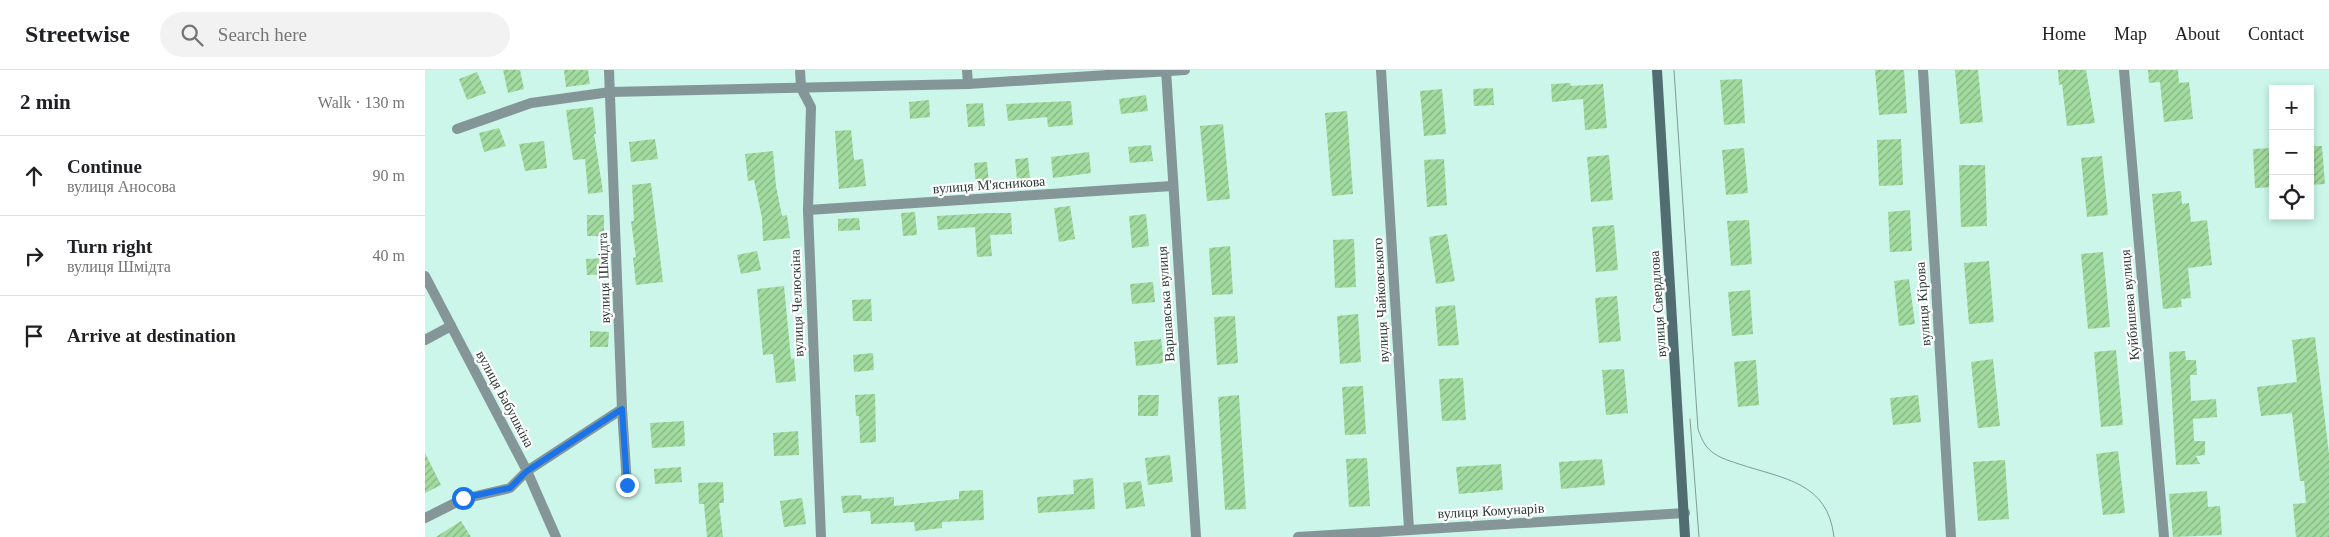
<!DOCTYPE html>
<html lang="en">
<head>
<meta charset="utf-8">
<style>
	body { margin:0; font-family:Georgia,serif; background:#f2f2f2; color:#202124 }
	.controls { position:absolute; right:15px; top:15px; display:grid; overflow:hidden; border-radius:0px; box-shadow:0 2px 8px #0003 }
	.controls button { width:45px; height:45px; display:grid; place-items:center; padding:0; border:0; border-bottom:1px solid #e0e0e0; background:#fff; color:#202124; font:25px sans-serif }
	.stop { position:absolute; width:15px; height:15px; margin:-11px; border:4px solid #1a73e8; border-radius:50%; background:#fff }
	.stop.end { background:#1a73e8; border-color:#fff; box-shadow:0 1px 5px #0008 }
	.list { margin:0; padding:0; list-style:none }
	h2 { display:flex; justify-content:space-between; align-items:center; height:65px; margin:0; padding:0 20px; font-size:21px }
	h2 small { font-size:16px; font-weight:400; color:#757577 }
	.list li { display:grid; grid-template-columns:32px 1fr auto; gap:15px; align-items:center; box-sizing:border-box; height:80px; padding:0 20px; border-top:1px solid #e0e0e0 }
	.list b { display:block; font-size:19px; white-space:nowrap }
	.list p { margin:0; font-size:16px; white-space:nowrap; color:#757577 }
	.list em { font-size:16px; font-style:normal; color:#757577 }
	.icon { flex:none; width:28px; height:28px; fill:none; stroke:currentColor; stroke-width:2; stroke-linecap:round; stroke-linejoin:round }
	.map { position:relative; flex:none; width:1904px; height:467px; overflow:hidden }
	header { display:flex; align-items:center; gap:30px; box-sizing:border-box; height:70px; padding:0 25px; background:#fff; border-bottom:1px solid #e0e0e0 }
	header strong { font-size:24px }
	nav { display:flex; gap:28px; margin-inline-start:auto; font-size:18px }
	.search { width:350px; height:45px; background:#f2f2f2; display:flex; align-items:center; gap:12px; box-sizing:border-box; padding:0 18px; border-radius:28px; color:#757577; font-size:19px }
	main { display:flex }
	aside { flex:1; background:#fff }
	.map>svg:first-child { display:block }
</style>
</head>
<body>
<header>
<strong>Streetwise</strong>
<div class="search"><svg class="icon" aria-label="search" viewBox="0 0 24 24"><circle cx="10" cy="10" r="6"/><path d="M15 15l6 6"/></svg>Search here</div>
<nav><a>Home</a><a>Map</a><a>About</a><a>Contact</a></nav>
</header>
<main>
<aside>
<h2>2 min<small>Walk · 130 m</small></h2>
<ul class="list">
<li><svg class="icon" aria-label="ahead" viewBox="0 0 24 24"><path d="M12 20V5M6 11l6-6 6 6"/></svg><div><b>Continue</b><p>вулиця Аносова</p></div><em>90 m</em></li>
<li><svg class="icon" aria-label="right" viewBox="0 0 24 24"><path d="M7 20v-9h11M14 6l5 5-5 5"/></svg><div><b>Turn right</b><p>вулиця Шмідта</p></div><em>40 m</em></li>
<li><svg class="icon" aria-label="arrive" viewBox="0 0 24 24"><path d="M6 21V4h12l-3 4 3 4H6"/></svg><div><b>Arrive at destination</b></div></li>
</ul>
</aside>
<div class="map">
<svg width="1904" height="467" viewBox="0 0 1904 467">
	<defs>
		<pattern id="building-hatch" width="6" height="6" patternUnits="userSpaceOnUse" patternTransform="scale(1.25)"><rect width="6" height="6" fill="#a2db9f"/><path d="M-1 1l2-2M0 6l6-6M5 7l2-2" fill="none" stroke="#84b382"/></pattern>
	</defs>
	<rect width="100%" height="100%" fill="#cbf6e9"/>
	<!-- building -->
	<g fill="url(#building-hatch)">
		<polygon points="78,0 95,0 99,19 83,23"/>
		<polygon points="139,0 163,0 165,14 141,17"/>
		<polygon points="1450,0 1479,0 1482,43 1454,45"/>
		<polygon points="1530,0 1553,0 1558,52 1535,54"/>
		<polygon points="1633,0 1661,0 1670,53 1642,56 1637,14 1634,15"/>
		<polygon points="1723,0 1753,0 1754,13 1764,12 1768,49 1739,52 1735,12 1724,13"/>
		<polygon points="52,2 61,23 42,30 34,9"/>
		<polygon points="1317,9 1320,53 1299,55 1295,10"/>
		<polygon points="1145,13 1146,16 1178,14 1182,58 1160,60 1158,29 1127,32 1126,14"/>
		<polygon points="1068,18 1069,35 1049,36 1048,19"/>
		<polygon points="1017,19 1021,64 999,66 995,21"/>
		<polygon points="721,25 723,41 696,44 694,29"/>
		<polygon points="504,30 505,47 485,49 484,32"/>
		<polygon points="646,31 648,55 623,57 622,47 583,51 581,34"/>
		<polygon points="558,33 560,56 543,57 541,34"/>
		<polygon points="168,37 171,64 169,64 178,122 163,124 160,89 148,90 141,40"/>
		<polygon points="922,41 928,124 907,126 900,43"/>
		<polygon points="798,54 805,129 782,131 775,56"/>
		<polygon points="74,58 81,76 59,82 54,63"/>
		<polygon points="426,60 429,90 438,89 441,116 414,119 410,61"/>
		<polygon points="230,69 233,89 206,92 204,72"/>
		<polygon points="1476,69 1478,115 1454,116 1452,70"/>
		<polygon points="119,71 122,98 100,101 94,74"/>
		<polygon points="726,75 728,91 705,93 703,77"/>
		<polygon points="1885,76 1897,76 1900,114 1885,115"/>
		<polygon points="1319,78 1323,123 1301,125 1297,80"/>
		<polygon points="1848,78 1848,117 1830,118 1828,79"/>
		<polygon points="348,81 351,116 357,146 362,145 365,168 338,171 337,148 329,110 323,111 320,84"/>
		<polygon points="664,82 666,103 628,108 626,87"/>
		<polygon points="1184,85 1188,130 1166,132 1162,87"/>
		<polygon points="1677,86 1683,145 1662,147 1656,88"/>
		<polygon points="603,88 605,109 592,110 590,89"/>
		<polygon points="1019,89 1022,135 1002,137 999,90"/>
		<polygon points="562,92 564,114 551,115 549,93"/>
		<polygon points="1534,95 1560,95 1562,156 1536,157"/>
		<polygon points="226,113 238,212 211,215 208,188 211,187 206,151 209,151 207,115"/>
		<polygon points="1756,121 1757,134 1764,133 1766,152 1782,150 1787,195 1763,198 1766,228 1756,229 1757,237 1738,239 1727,124"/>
		<polygon points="645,136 650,169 634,172 629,138"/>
		<polygon points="1485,140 1487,181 1465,182 1463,142"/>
		<polygon points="490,142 492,165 478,166 476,143"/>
		<polygon points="564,143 586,143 587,164 565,165 567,186 552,187 550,157 513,160 512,146"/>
		<polygon points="721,144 724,176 707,178 704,146"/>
		<rect x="162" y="145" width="17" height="21"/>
		<polygon points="434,148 435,160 413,161 413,149"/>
		<polygon points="1324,150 1327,194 1306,196 1302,151"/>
		<polygon points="1189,155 1193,200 1171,202 1167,157"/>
		<polygon points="1022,164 1030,211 1011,214 1004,167"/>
		<polygon points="929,169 931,217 910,218 908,170"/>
		<polygon points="805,176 808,224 787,225 784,178"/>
		<polygon points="332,181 336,200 316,204 312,185"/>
		<polygon points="1678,182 1685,257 1663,259 1656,184"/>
		<polygon points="179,188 180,204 162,205 161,189"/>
		<polygon points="1564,191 1569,252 1544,254 1539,193"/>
		<polygon points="1484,209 1490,254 1474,256 1469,211"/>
		<polygon points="728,212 730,232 707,234 705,214"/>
		<polygon points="359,216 366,289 369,288 371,311 351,313 348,284 338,285 332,219"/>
		<polygon points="1325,220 1328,264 1307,266 1303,222"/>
		<polygon points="1192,226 1196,271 1174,273 1170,228"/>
		<polygon points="446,229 447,251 428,251 427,230"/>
		<polygon points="1030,235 1034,275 1013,276 1010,237"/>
		<polygon points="933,244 936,292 915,294 912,246"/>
		<polygon points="810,246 813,293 792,295 789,247"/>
		<polygon points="165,261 184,262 183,277 165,277"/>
		<polygon points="1890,267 1904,384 1904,467 1871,467 1868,434 1881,433 1879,411 1875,411 1867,343 1836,346 1832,317 1872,312 1867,270"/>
		<polygon points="736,269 739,293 711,296 709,272"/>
		<polygon points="1691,280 1698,355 1676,357 1669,282"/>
		<polygon points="1760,281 1761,290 1771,290 1772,305 1765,305 1766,331 1791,329 1792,347 1768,349 1769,371 1780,371 1780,385 1771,386 1775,394 1751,395 1744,282"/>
		<polygon points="448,283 449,300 429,302 428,285"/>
		<polygon points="1568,289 1575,356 1553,358 1546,292"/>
		<polygon points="1331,290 1334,335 1313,337 1309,292"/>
		<polygon points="1199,299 1203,343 1181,345 1177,300"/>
		<polygon points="1038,308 1041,350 1017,351 1014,309"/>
		<polygon points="938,316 941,364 920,365 917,317"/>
		<polygon points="450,324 451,372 435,373 434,346 431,346 430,325"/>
		<polygon points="713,325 734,325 733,346 713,346"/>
		<polygon points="814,325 821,439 800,440 793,327"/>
		<polygon points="1493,325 1496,352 1468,355 1465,328"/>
		<polygon points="259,351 260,376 227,378 225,353"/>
		<polygon points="373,361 374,385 349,386 348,363"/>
		<polygon points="1693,381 1700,443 1678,445 1671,384"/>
		<polygon points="0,383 16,415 0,423"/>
		<polygon points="745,385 748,412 723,415 720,388"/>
		<polygon points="942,388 945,436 924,437 921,389"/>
		<polygon points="1177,389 1180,415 1136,419 1134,392"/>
		<polygon points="1580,390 1584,449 1553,451 1548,392"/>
		<polygon points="1076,394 1078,420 1034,424 1031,397"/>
		<polygon points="256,397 257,412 230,414 229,399"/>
		<polygon points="668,408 670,439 613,443 612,427 649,424 648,410"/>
		<polygon points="716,411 720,436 701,439 698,413"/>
		<polygon points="298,412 299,433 294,433 298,467 282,467 279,434 274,434 273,413"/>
		<polygon points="558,420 559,450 517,452 517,458 490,461 489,452 446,454 445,441 418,443 416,426 436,425 437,429 469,427 469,436 534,429 534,421"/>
		<polygon points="1782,421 1783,437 1795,436 1797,465 1748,467 1744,424"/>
		<polygon points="377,428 381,454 359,457 355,431"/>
		<polygon points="36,451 46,467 11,467"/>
	</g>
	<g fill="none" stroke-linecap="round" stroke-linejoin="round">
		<!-- street -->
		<g stroke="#849698" stroke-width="10">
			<polyline points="184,0 197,339 202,415"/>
			<polyline points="375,0 376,18 386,37 383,140 396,467"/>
			<polyline points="542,0 543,14"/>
			<polyline points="741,0 771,467"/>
			<polyline points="956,0 984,459"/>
			<polyline points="1498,0 1526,467"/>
			<polyline points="1699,0 1739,467"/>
			<polyline points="32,59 106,33 185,22 543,14 760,0"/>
			<polyline points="383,140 747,116"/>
			<polyline points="0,206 102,401 131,467"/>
			<polyline points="0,270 26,256"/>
			<polyline points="0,448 38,429 85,418 102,401 197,339"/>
			<polyline points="873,467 1260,443"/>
		</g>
		<!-- secondary -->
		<polyline stroke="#526d71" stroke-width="10" points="1232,0 1260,467"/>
		<!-- tram -->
		<g stroke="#7f9e95" stroke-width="1">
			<path d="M 1249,0 L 1273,359 C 1275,365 1278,372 1281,376 C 1290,387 1302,390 1314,394 C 1359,409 1403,412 1409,467"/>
			<polyline points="1265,349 1274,467"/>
		</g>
	</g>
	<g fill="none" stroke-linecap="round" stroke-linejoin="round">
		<!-- route -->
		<polyline stroke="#1a73e8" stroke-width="6" points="38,428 85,418 102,401 197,339 202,415"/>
	</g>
	<g text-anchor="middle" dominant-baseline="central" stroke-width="4.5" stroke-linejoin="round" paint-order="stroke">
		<!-- street labels -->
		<g font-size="14" fill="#2b3c37" stroke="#fff">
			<text transform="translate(564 115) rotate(-4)">вулиця М'ясникова</text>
			<text transform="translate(179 208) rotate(-92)">вулиця Шмідта</text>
			<text transform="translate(956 230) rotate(-93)">вулиця Чайковського</text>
			<text transform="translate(372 233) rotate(-92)">вулиця Челюскіна</text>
			<text transform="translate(741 234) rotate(-94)">Варшавська вулиця</text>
			<text transform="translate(1233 234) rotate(-94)">вулиця Свердлова</text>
			<text transform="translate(1498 234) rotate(-94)">вулиця Кірова</text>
			<text transform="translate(1705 235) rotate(-95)">Куйбишева вулиця</text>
			<text transform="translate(80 329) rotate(62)">вулиця Бабушкіна</text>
			<text transform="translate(1066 441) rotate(-3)">вулиця Комунарів</text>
		</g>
	</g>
</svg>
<div class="controls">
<button>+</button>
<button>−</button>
<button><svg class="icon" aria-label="locate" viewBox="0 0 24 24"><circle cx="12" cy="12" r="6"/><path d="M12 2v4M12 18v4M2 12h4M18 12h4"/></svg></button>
</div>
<div class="stop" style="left:38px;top:428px"></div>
<div class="stop end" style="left:202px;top:415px"></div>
</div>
</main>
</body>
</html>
